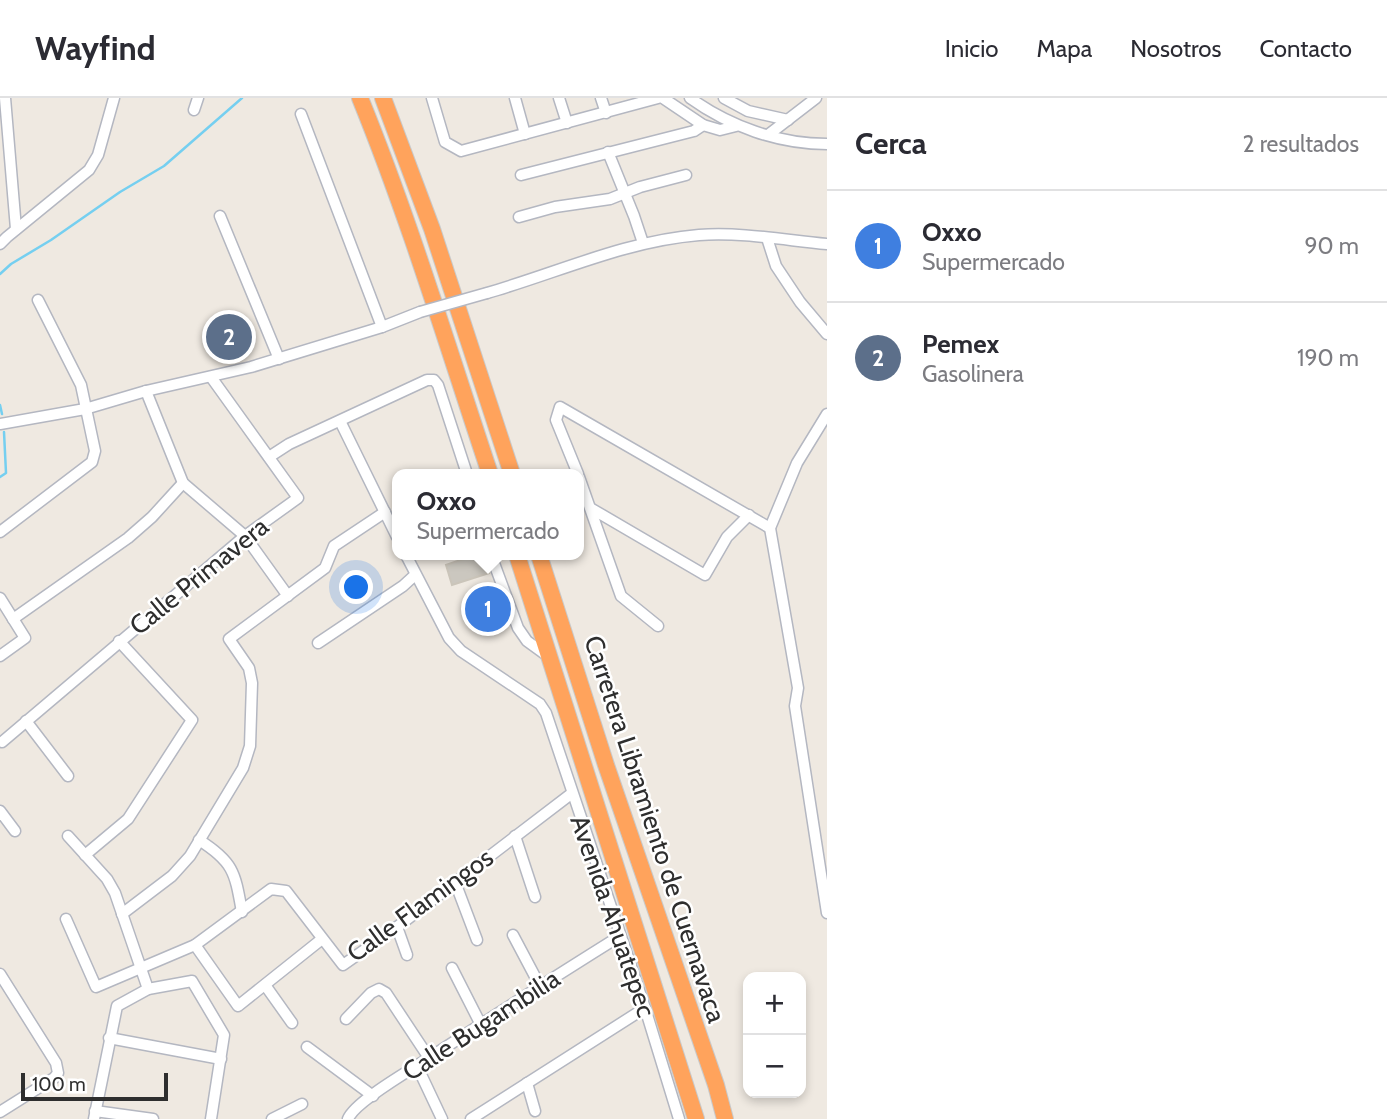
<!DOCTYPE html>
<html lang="es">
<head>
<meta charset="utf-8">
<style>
	body { margin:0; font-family:Cabin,sans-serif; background:#f2f2f3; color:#2b2b33 }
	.controls { position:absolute; right:21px; bottom:21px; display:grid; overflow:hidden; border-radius:14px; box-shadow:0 4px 10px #0003 }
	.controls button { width:63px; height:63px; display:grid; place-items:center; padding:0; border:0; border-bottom:2px solid #e1e1e2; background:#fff; color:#2b2b33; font:35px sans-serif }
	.scale { position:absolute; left:21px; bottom:18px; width:147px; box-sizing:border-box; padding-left:7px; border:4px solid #2e2e2e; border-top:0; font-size:19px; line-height:24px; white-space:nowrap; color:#2e2e2e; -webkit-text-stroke:5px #fff; paint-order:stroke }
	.you { position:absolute; left:357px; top:490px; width:24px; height:24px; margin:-18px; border:5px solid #fff; border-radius:50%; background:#1a73e8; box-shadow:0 0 0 10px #1a73e833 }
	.badge { display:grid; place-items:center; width:46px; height:46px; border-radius:50%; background:#0f766e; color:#fff; font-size:23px; font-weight:700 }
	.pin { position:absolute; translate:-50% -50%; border:4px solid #fff; box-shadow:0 2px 7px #0006 }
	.popup { position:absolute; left:392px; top:371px; width:192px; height:91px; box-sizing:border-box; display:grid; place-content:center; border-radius:14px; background:#fff; filter:drop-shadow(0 2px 5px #0005); font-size:23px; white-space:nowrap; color:#7c7c81 }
	.popup b { font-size:26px; color:#2b2b33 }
	.popup::after { content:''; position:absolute; left:50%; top:100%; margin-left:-14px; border:14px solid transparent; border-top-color:#fff }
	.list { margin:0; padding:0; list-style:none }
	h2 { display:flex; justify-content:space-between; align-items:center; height:91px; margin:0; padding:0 28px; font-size:30px }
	h2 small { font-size:23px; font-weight:400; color:#7c7c81 }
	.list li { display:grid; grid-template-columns:46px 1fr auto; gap:21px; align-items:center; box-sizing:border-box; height:112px; padding:0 28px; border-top:2px solid #e1e1e2 }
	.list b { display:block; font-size:26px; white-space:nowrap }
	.list p { margin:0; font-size:23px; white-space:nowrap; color:#7c7c81 }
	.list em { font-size:23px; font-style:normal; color:#7c7c81 }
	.map { position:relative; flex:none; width:827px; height:1021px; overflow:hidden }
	header { display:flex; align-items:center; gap:42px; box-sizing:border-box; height:98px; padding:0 35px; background:#fff; border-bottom:2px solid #e1e1e2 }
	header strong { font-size:33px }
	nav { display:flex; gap:38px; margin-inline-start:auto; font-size:24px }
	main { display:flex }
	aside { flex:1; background:#fff }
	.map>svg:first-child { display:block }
</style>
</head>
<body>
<header>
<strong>Wayfind</strong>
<nav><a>Inicio</a><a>Mapa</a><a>Nosotros</a><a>Contacto</a></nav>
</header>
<main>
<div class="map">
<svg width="827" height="1021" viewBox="0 0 827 1021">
	<rect width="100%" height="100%" fill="#efe9e1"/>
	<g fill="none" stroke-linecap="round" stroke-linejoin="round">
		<!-- stream -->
		<g stroke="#75cff0" stroke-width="2.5">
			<polyline points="0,176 11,166 51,142 120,94 164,68 242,0"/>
			<polyline points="0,307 2,316"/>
			<polyline points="0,379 6,375 4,334"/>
		</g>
	</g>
	<!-- building -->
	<polygon fill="#cbc7bf" stroke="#cbc5ba" stroke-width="2" points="475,457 483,457 489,475 452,487 446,467"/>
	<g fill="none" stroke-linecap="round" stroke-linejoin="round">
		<!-- minor casing -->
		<g stroke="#b4b7c1" stroke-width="13">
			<g id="minor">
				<polyline points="5,0 16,131"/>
				<polyline points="432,0 445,44 461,53 658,0"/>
				<polyline points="515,0 525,36"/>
				<polyline points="559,0 567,25"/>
				<polyline points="601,0 606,15"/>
				<polyline points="663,0 703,27 720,32 736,28"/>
				<path d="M 690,0 C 729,28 778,46 827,46"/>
				<polyline points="724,0 748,13 788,22"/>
				<polyline points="194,12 198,0"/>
				<polyline points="301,16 382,229"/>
				<polyline points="768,37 816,0"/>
				<polyline points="608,54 634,118 643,145"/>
				<polyline points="521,77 694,33 703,27"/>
				<polyline points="220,118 279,261"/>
				<polyline points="519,119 555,109 610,101 640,89 686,77"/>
				<polyline points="767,140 776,168 800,204 827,236"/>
				<polyline points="0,146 7,139 89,72 98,57 114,0"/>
				<path d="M 487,195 C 557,175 625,143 699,137 C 742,134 784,142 827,146"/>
				<polyline points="146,293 183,385 245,438 288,498"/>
				<polyline points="827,316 797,365 770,430 798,590 795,608 827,815"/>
				<polyline points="340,323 397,439"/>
				<polyline points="0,326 85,311 146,293 251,269 382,229 420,214"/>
				<polyline points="269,359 289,346 427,282 434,282 438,287 467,376"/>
				<polyline points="578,376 556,322 560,309 770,430"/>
				<polyline points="579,379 621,498 658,528"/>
				<polyline points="592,411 705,477 727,439 749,417"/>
				<polyline points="0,434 92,364 95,353 81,287 38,202"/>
				<polyline points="406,457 449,540 461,553 540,606 546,615 645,910 679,1021"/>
				<polyline points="491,457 518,530 527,543 549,559"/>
				<polyline points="0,500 25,540 0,558"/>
				<polyline points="13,521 128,440 152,419 183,385"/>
				<polyline points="318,545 403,488 415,477"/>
				<polyline points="26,623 68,678"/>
				<polyline points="2,644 245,438 298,400 211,279"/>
				<polyline points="0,713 15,733"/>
				<polyline points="68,738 107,781 115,795 148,891"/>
				<polyline points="515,738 535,799"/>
				<path d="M 199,742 C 234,764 235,775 242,814"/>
				<polyline points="85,757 128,721 192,622 119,543"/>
				<polyline points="455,784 477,842"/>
				<polyline points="122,816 172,778 190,758 243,670 250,648 252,585 249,570 229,541 325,470 334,448 385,414"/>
				<polyline points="66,821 96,889 195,847 271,791 286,793 343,867 397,829 571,696"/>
				<polyline points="397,829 407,857"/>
				<polyline points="513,837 540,888"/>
				<polyline points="195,847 238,908 322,841"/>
				<polyline points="452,870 480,925"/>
				<polyline points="0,876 56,965 58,975 54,980 0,1014"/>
				<polyline points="265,887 292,925"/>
				<polyline points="346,921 371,895 379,891 386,895 429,960"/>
				<polyline points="109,940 221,961"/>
				<polyline points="307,949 373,998"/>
				<polyline points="417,968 442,1021"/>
				<polyline points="527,985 535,1013"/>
				<polyline points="95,1013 153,1021"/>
				<polyline points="94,1021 117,908 148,891 192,883 224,937 211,1021"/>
				<polyline points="272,1021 302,1006"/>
				<path d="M 348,1021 C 354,1004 412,971 429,960 C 492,919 556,878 620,838"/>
				<polyline points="471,1021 645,910"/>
			</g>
		</g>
		<!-- highway casing -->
		<g stroke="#c9c9c9" stroke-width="18">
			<g id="highway">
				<path d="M 360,0 C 410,123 448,250 490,376"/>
				<polyline points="383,0 432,131 512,376"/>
				<polyline points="517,457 696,1021"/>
				<polyline points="539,457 606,667 716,987 725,1021"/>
			</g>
		</g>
		<!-- minor -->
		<use href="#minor" stroke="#fff" stroke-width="10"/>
		<!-- highway -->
		<use href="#highway" stroke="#ffa35c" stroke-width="16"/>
		<!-- minor-bridge casing -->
		<g stroke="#b4b7c1" stroke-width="13" stroke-linecap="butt">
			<polyline id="minor-bridge" points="420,214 487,195"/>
		</g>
		<!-- minor-bridge -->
		<use href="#minor-bridge" stroke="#fff" stroke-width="10"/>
	</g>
	<g text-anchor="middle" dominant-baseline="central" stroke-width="5" stroke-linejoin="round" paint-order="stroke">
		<!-- street labels -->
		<g font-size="26" fill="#2e2e2e" stroke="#fff">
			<text transform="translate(199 478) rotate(-39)">Calle Primavera</text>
			<text transform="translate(655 731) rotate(72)">Carretera Libramiento de Cuernavaca</text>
			<text transform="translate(420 807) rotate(-36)">Calle Flamingos</text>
			<text transform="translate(613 818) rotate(71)">Avenida Ahuatepec</text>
			<text transform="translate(481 927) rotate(-33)">Calle Bugambilia</text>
		</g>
	</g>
</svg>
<div class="controls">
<button>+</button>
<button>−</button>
</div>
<div class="scale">100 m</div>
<div class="you"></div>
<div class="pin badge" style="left:488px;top:511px;background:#3f7fe0">1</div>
<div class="popup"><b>Oxxo</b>Supermercado</div>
<div class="pin badge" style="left:229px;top:239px;background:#5c6f8a">2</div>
</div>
<aside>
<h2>Cerca<small>2 resultados</small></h2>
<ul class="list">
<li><span class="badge" style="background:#3f7fe0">1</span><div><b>Oxxo</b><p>Supermercado</p></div><em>90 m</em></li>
<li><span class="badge" style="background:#5c6f8a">2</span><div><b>Pemex</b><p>Gasolinera</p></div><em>190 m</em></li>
</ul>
</aside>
</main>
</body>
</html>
